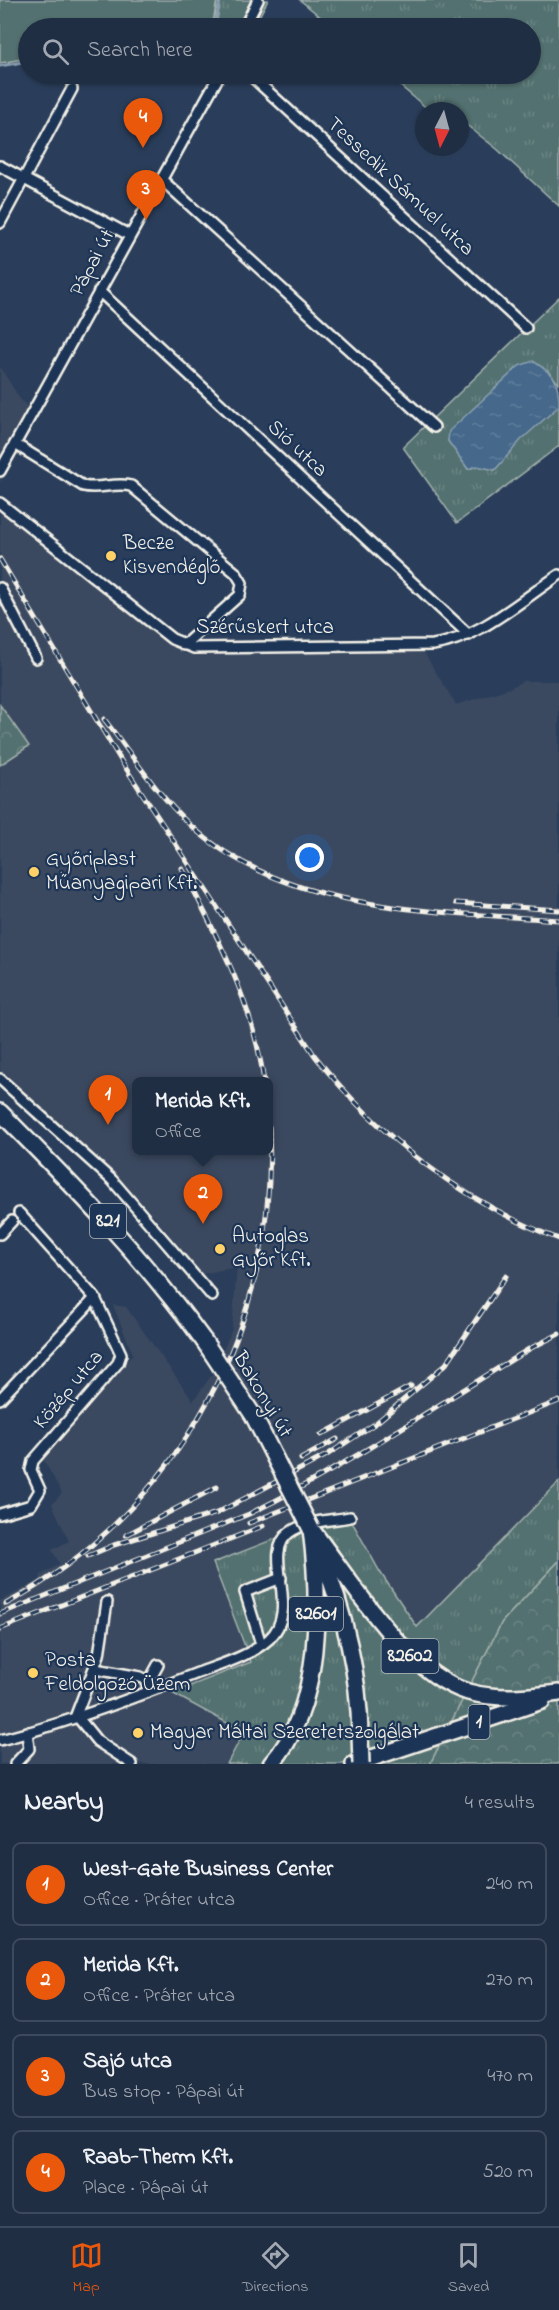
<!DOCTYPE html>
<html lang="en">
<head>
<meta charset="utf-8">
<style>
	body { margin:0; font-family:"Indie Flower",sans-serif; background:#2d3a4f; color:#f1f3f6 }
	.compass { position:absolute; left:415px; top:102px; width:54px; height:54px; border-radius:50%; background:#202e44; box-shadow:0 2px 4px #0004; rotate:186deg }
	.you { position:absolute; left:310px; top:858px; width:21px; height:21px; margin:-15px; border:4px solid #fff; border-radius:50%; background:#1a73e8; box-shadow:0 0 0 9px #1a73e833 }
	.badge { display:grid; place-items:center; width:39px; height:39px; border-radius:50%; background:#ea580c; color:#fff; font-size:20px; font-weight:700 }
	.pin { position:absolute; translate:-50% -50px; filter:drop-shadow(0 2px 3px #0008) }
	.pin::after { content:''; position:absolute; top:32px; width:21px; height:18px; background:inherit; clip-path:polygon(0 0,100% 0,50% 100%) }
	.popup { position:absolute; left:132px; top:1077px; width:141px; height:78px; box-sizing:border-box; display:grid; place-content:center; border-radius:9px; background:#202e44; filter:drop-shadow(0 2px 4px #0005); font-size:20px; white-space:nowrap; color:#a2a8b2 }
	.popup b { font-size:22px; color:#f1f3f6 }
	.popup::after { content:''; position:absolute; left:50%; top:100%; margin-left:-12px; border:12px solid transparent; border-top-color:#202e44 }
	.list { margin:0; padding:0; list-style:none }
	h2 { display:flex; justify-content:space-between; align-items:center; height:78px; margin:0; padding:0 24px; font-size:26px }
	h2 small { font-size:20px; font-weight:400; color:#a2a8b2 }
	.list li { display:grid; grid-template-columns:39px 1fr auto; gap:18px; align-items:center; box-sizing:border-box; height:84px; margin:0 12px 12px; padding:0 12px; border:2px solid #3d4a5d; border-radius:9px }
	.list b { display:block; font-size:22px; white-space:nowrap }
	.list p { margin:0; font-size:20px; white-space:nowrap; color:#a2a8b2 }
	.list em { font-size:20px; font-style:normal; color:#a2a8b2 }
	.icon { flex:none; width:33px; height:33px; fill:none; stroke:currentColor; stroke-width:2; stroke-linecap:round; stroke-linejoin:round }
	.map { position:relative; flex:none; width:559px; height:1764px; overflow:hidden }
	.search { position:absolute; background:#202e44; box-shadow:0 2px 4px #0004; left:18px; right:18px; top:18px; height:66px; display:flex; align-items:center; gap:15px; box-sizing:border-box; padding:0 21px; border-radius:33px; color:#a2a8b2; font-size:22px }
	.sheet { height:462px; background:#202e44 }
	nav { display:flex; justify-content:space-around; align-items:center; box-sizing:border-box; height:84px; border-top:2px solid #3d4a5d; background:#202e44; font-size:16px; color:#a2a8b2 }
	nav a { display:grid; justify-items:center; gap:3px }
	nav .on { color:#ea580c }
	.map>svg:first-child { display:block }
</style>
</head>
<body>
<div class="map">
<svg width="559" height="1764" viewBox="0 0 559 1764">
	<defs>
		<pattern id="grass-tufts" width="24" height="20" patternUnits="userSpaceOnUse" patternTransform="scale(1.5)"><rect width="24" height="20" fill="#527170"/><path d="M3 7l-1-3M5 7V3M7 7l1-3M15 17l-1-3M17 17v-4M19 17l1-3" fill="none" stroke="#6c8684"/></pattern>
		<pattern id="forest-crowns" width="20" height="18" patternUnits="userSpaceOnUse" patternTransform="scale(1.5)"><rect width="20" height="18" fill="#527170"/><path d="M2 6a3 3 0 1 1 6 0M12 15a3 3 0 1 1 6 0" fill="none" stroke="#6c8684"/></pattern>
		<pattern id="water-ripples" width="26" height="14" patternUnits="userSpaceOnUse" patternTransform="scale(1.5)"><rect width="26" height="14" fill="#44688b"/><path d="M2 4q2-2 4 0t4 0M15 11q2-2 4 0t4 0" fill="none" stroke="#607e9b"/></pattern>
	</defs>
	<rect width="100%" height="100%" fill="#2a3e5b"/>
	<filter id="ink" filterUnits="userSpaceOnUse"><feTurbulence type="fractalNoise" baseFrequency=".0167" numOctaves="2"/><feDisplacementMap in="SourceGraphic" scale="12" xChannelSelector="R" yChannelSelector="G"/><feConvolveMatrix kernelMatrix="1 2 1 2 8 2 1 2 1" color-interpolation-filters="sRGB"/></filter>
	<g filter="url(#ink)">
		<!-- built -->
		<g fill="#3a4960" fill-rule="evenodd">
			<polygon points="0,367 20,399 36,416 0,483"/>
			<path d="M 0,508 L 185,654 L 421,648 L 456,705 L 510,688 L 523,681 L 559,681 L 559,1482 L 417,1628 L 380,1572 L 350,1517 L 213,1563 L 251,1663 L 173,1693 L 244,1732 L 227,1764 L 0,1764 L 0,1601 L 40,1580 L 41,1575 L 60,1564 L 52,1550 L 69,1541 L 52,1504 L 62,1493 L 42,1457 L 133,1354 L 113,1305 L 126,1307 L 193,1401 L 214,1372 L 232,1329 L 237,1267 L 201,1274 L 153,1215 L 120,1180 L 0,1074 L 0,765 L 28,746 L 0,705 ZM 137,1082 L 269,1082 L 269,1150 L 137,1150 Z"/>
		</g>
		<!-- grass -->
		<g fill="url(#grass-tufts)" stroke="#a3b1ac" stroke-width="1.5">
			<polygon points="217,0 268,0 253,28 214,28"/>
			<polygon points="300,0 559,0 559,206 497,149 460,120 460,111 448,111 436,102 429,110 386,74 530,74 530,28 334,28"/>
			<polygon points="559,297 559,384 548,371 448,441 468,469 477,466 495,470 520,440 559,406 559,446 457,523 403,447"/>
			<polygon points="559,1482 559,1561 502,1622 430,1764 227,1764 244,1732 172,1693 251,1662 213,1563 346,1511 380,1572 417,1627"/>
		</g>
		<!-- forest -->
		<g fill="url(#forest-crowns)" stroke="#a3b1ac" stroke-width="1.5">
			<polygon points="0,705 29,746 0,765"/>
			<polygon points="559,1561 559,1764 430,1764 502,1622"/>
		</g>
		<!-- pitch -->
		<polygon fill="#527170" stroke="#a3b1ac" stroke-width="1.5" points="0,0 217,0 213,22 182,28 28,28 28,58 0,63"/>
		<!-- water -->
		<path fill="url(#water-ripples)" stroke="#8a9fb0" stroke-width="1.5" d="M 533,361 C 555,375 559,380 559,406 L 521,440 L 495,470 L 477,466 L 468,469 L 448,441 L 449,431 L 519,366 Z"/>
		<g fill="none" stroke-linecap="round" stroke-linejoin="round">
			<!-- stream -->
			<g stroke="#8a9fb0" stroke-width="3">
				<polyline points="203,28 216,23 220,0"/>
				<polyline points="0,66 28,61"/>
			</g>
			<!-- street casing -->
			<g stroke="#f4f1e8" stroke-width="14">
				<g id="street">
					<polyline points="244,28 258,0"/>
					<polyline points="249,74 526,328"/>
					<polyline points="0,166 129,235"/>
					<polyline points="161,179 434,427"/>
					<polyline points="0,223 72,89"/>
					<polyline points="99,291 469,635"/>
					<path d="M 15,444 L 83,486 C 99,490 114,482 131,486 L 236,573 L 242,583 L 240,595 L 184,645"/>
					<polyline points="0,471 220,74"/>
					<path d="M 0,503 L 172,639 L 194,648 L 433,645 C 480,638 520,601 559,575"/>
					<polyline points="0,588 36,658"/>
					<polyline points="0,1079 112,1180 212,1296"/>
					<polyline points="0,1234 12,1221"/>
					<polyline points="0,1399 95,1298"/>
					<polyline points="0,1514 31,1505 40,1490 31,1470 33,1461 118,1363 121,1354 95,1298 19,1213"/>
					<polyline points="107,1602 99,1655 76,1715 97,1741 132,1764"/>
					<polyline points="261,1644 245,1592 281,1578"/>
					<polyline points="95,1669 140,1677 149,1681"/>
					<polyline points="147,1685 158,1665"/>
					<path d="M 0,1740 C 64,1724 133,1698 195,1674 C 219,1665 249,1657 269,1639 C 302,1609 261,1554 289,1533 C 306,1520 330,1521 350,1517"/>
					<polyline points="15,1764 29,1749 27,1732"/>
				</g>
			</g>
			<!-- primary casing -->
			<g stroke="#f4f1e8" stroke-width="20">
				<g id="primary">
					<path d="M 0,1112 C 73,1185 143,1257 204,1341"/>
					<path d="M 311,1529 C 350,1579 406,1674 468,1692 C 498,1700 529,1697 559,1693"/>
					<path d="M 320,1551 C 343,1609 359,1671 360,1734"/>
					<path d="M 271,1764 C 323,1707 320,1600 311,1529"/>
					<polyline points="354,1764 542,1701"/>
				</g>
			</g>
			<!-- street -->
			<use href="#street" stroke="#1d3557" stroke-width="9"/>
			<!-- primary -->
			<use href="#primary" stroke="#1d3557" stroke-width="15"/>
			<!-- rail casing -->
			<g stroke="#f4f1e8" stroke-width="5">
				<g id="rail">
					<path d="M 0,559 L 123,764 L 315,1056 C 378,1136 464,1203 559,1239"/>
					<path d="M 104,719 C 132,755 157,794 190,825 C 287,914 436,911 559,920"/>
					<path d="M 182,868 C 217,935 254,1005 264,1082"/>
					<polyline points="456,903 559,910"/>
					<polyline points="321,1435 411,1386"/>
					<polyline points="301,1459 337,1439"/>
					<polyline points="249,1523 559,1401"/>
					<polyline points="126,1535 217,1487"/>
					<polyline points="88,1556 114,1545 217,1513 327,1455 376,1423 446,1364 506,1276"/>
					<path d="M 6,1604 C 180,1510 279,1322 269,1127"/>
					<path d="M 0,1614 L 249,1514 C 347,1466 436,1406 529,1349 L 559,1334"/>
					<polyline points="0,1629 263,1526"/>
				</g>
			</g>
			<!-- rail -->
			<use href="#rail" stroke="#1d3557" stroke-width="3" stroke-dasharray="9" stroke-linecap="butt"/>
			<!-- primary-bridge casing -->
			<g stroke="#f4f1e8" stroke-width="20" stroke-linecap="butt">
				<g id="primary-bridge">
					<polyline points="204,1341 253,1415 311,1529"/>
					<polyline points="360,1734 361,1764"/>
				</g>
			</g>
			<!-- primary-bridge -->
			<use href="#primary-bridge" stroke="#1d3557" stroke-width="15"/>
		</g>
	</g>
	<!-- markers -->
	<g fill="#ffd166" stroke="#1d3557" stroke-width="2">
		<circle cx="111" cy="556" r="6"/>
		<circle cx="34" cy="872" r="6"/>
		<circle cx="220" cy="1249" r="6"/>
		<circle cx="33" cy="1673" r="6"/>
		<circle cx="138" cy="1733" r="6"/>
	</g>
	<g text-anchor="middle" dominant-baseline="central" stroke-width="4.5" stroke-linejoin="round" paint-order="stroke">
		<!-- shield labels -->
		<g fill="#1d3557" stroke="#b4b9bc" stroke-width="1.5">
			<rect x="90" y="1204" width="36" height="34" rx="4.5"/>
			<rect x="289" y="1597" width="54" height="34" rx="4.5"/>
			<rect x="381.5" y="1639" width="57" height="34" rx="4.5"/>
			<rect x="468.5" y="1705" width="21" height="34" rx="4.5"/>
		</g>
		<g font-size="20" font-weight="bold" fill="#f4f1e8">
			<text x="108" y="1221">821</text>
			<text x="316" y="1614">82601</text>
			<text x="410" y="1656">82602</text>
			<text x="479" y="1722">1</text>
		</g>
		<!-- street labels -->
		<g font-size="21" fill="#f4f1e8" stroke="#1d3557">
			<text transform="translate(400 187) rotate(43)">Tessedik Sámuel utca</text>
			<text transform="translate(93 263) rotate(-62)">Pápai út</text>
			<text transform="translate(297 449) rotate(43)">Sió utca</text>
			<text x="265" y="628">Szérűskert utca</text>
			<text transform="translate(69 1390) rotate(-50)">Közép utca</text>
			<text transform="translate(262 1395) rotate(59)">Bakonyi út</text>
		</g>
		<!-- poi labels -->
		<g font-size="21" fill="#f4f1e8" stroke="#1d3557" text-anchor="start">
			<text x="123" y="544">Becze<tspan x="123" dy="24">Kisvendéglő</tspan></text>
			<text x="46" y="860">Győriplast<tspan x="46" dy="24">Műanyagipari Kft.</tspan></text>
			<text x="232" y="1237">Autoglas<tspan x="232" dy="24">Győr Kft.</tspan></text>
			<text x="45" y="1661">Posta<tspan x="45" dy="24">Feldolgozó Üzem</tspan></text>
			<text x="150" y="1733">Magyar Máltai Szeretetszolgálat</text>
		</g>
	</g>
</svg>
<svg class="compass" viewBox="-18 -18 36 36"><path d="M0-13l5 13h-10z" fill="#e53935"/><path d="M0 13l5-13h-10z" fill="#a2a8b2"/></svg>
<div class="you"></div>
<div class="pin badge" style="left:108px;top:1125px">1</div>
<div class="pin badge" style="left:203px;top:1224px">2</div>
<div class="popup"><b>Merida Kft.</b>Office</div>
<div class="pin badge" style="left:146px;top:220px">3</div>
<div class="pin badge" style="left:143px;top:148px">4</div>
<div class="search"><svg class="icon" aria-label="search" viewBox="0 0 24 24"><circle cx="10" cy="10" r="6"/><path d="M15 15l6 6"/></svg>Search here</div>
</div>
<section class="sheet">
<h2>Nearby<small>4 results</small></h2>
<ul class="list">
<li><span class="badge">1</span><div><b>West-Gate Business Center</b><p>Office · Práter utca</p></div><em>240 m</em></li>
<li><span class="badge">2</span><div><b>Merida Kft.</b><p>Office · Práter utca</p></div><em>270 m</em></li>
<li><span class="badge">3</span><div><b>Sajó utca</b><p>Bus stop · Pápai út</p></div><em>470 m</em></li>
<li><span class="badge">4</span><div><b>Raab-Therm Kft.</b><p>Place · Pápai út</p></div><em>520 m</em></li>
</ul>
</section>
<nav>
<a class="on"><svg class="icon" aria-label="map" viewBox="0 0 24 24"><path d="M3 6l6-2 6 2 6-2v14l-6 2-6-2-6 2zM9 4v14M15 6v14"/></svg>Map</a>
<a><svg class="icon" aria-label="directions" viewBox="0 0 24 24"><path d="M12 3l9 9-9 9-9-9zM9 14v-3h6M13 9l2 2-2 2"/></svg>Directions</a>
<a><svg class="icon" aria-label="saved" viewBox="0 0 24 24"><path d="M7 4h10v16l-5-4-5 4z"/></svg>Saved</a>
</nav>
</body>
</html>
